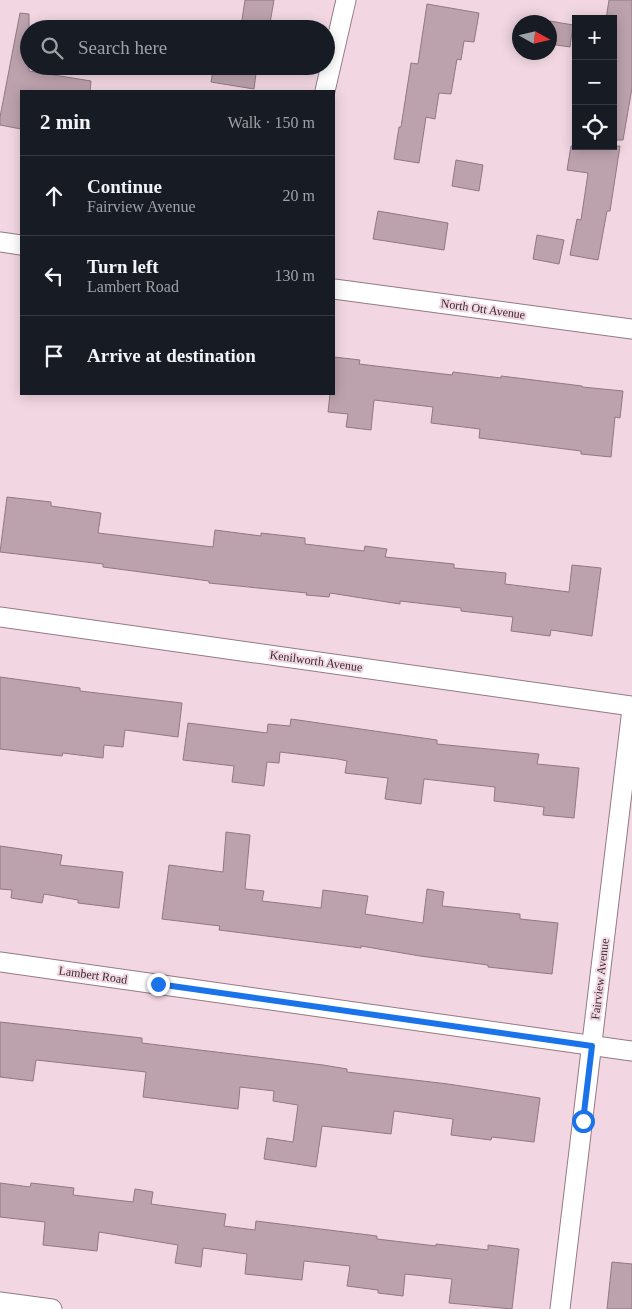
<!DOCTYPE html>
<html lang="en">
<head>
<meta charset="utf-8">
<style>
	body { margin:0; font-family:"Times New Roman",serif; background:#20242c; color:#f1f3f6 }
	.controls { position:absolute; right:15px; top:15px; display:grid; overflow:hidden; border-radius:0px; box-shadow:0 2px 12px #0003 }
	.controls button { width:45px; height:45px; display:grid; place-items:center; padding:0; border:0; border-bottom:1px solid #363941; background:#171b24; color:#f1f3f6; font:25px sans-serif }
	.compass { position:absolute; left:512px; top:15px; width:45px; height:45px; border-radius:50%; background:#171b24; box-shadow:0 2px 12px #0003; rotate:98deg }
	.stop { position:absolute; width:15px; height:15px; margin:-11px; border:4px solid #1a73e8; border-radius:50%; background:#fff }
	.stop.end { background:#1a73e8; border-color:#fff; box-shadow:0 1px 5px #0008 }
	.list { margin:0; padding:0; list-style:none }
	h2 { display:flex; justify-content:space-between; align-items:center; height:65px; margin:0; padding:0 20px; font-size:21px }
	h2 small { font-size:16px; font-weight:400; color:#9ea1a6 }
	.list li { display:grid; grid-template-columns:32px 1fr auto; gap:15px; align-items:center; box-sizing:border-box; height:80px; padding:0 20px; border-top:1px solid #363941 }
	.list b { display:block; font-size:19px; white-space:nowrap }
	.list p { margin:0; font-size:16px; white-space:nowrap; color:#9ea1a6 }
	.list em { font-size:16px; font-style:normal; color:#9ea1a6 }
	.icon { flex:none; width:28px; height:28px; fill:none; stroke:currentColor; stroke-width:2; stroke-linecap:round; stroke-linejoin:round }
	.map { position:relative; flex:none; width:632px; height:1309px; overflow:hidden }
	.search { position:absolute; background:#171b24; box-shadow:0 2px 12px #0003; left:20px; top:20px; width:315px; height:55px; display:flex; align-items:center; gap:12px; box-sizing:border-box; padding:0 18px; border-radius:28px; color:#9ea1a6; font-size:19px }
	.panel { position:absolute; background:#171b24; box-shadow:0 2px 12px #0003; left:20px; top:90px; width:315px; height:305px; border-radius:0px }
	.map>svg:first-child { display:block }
</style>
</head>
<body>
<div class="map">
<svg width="632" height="1309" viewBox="0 0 632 1309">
	<rect width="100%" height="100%" fill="#f2d7e2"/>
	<!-- building -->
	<g fill="#bca2ad" stroke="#917883">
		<polygon points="245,0 274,0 269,29 254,29 241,26"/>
		<polygon points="609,0 632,0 632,88 623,140 613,140 613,19 606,19"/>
		<polygon points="427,4 479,13 474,42 464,41 461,60 457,59 451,94 439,93 435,119 426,117 419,163 394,159 399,127 401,127 411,63 418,64"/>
		<polygon points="20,13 29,14 29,71 91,81 90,91 21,91 21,129 0,125 0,117"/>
		<polygon points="550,21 573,25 570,47 550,44"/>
		<polygon points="214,66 257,66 254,89 211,82"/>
		<polygon points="571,146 620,146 610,211 607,211 598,260 570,255 577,219 581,220 588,173 567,170"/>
		<polygon points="456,160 483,165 479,191 452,186"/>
		<polygon points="378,211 448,223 444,250 373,239"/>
		<polygon points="537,235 564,240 559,264 533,259"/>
		<polygon points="334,357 360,360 359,364 452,375 453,372 501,378 501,376 582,386 582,387 623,391 620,418 615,417 611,457 581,454 581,451 479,438 480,429 431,423 433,407 374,400 371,430 346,427 348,414 328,412 330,394 334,394"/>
		<polygon points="7,497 51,502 51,506 101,513 98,533 213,547 215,530 261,536 261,533 305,538 305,544 364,551 365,546 387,549 385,557 454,564 454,568 506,573 505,584 569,592 572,565 601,568 592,636 551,630 550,636 511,631 513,617 461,611 461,608 400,601 400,604 330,593 329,597 306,595 307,593 209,583 209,581 103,567 103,564 0,552"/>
		<polygon points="0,677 80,688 80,691 182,703 178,737 125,730 123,747 104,745 103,758 63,753 62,756 0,749"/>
		<polygon points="291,719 437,740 437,744 539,754 537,764 579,768 574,818 543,815 544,807 494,801 495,787 424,779 421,804 385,799 388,778 345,773 347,761 338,759 280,752 279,763 267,762 264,786 232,782 234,766 183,760 188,723 267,733 268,724 290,726"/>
		<polygon points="226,832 250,835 245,889 264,891 262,901 321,908 323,890 368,896 365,914 423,923 427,889 444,892 442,906 520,914 520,919 558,923 552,974 488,967 488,965 420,956 361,946 361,948 219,930 220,926 162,919 169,865 223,872"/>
		<polygon points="0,846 62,855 60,865 123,872 119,908 78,903 78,900 44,894 42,903 11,898 12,890 0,889"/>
		<polygon points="0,1022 142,1038 142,1043 323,1065 347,1069 347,1072 448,1084 540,1098 534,1142 492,1137 491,1140 451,1135 453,1119 394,1111 391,1134 322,1126 316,1167 264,1159 267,1138 293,1142 298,1105 273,1101 274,1091 240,1087 238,1109 143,1097 146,1072 36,1060 33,1081 0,1077"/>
		<polygon points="0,1183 30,1187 31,1183 74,1188 73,1195 133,1202 135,1189 153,1192 151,1204 226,1214 224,1226 255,1230 256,1221 377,1236 377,1239 436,1246 436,1244 488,1250 488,1245 519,1249 512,1309 449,1303 452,1279 405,1274 403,1296 378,1293 378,1290 347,1286 350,1266 304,1261 302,1280 245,1274 247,1254 203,1248 201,1267 175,1263 178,1245 99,1232 97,1251 43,1245 45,1222 0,1217"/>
		<polygon points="612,1262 632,1264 632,1309 607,1309"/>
	</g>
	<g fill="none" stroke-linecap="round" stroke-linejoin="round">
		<!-- minor casing -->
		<g stroke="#937a84" stroke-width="21">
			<g id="minor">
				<polyline points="325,91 346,0"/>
				<polyline points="0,242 21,245"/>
				<polyline points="334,289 632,329"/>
				<polyline points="0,617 632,706"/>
				<polyline points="0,962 632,1051"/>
				<polyline points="0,1302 52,1309"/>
				<polyline points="560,1309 632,709"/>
			</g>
		</g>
		<!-- minor -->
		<use href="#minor" stroke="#fff" stroke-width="19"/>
	</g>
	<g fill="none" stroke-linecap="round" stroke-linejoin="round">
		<!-- route -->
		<polyline stroke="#1a73e8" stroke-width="6" points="158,984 592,1046 583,1121"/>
	</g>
	<g text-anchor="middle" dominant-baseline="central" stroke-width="4" stroke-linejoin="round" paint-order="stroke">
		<!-- street labels -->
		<g font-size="12" fill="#342a2e" stroke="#f2d7e2">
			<text transform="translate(483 309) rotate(8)">North Ott Avenue</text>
			<text transform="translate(316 661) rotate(8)">Kenilworth Avenue</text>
			<text transform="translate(93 975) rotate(8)">Lambert Road</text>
			<text transform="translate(600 979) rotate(-83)">Fairview Avenue</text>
		</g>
	</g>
</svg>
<div class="controls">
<button>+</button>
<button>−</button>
<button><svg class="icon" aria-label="locate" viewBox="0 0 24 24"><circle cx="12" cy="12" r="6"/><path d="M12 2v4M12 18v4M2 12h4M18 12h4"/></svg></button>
</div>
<svg class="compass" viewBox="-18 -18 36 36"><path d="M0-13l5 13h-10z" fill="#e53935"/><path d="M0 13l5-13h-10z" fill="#9ea1a6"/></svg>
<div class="stop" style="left:583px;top:1121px"></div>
<div class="stop end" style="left:158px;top:984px"></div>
<div class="search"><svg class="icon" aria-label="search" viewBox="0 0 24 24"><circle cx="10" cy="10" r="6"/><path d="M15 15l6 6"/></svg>Search here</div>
<section class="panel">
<h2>2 min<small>Walk · 150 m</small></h2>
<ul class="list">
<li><svg class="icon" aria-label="ahead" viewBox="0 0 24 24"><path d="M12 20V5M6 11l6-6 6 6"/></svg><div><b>Continue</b><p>Fairview Avenue</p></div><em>20 m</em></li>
<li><svg class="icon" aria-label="left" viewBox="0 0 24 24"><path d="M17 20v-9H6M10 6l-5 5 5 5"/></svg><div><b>Turn left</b><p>Lambert Road</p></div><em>130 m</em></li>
<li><svg class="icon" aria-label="arrive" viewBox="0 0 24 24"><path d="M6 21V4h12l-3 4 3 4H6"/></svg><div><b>Arrive at destination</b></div></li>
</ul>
</section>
</div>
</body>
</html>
